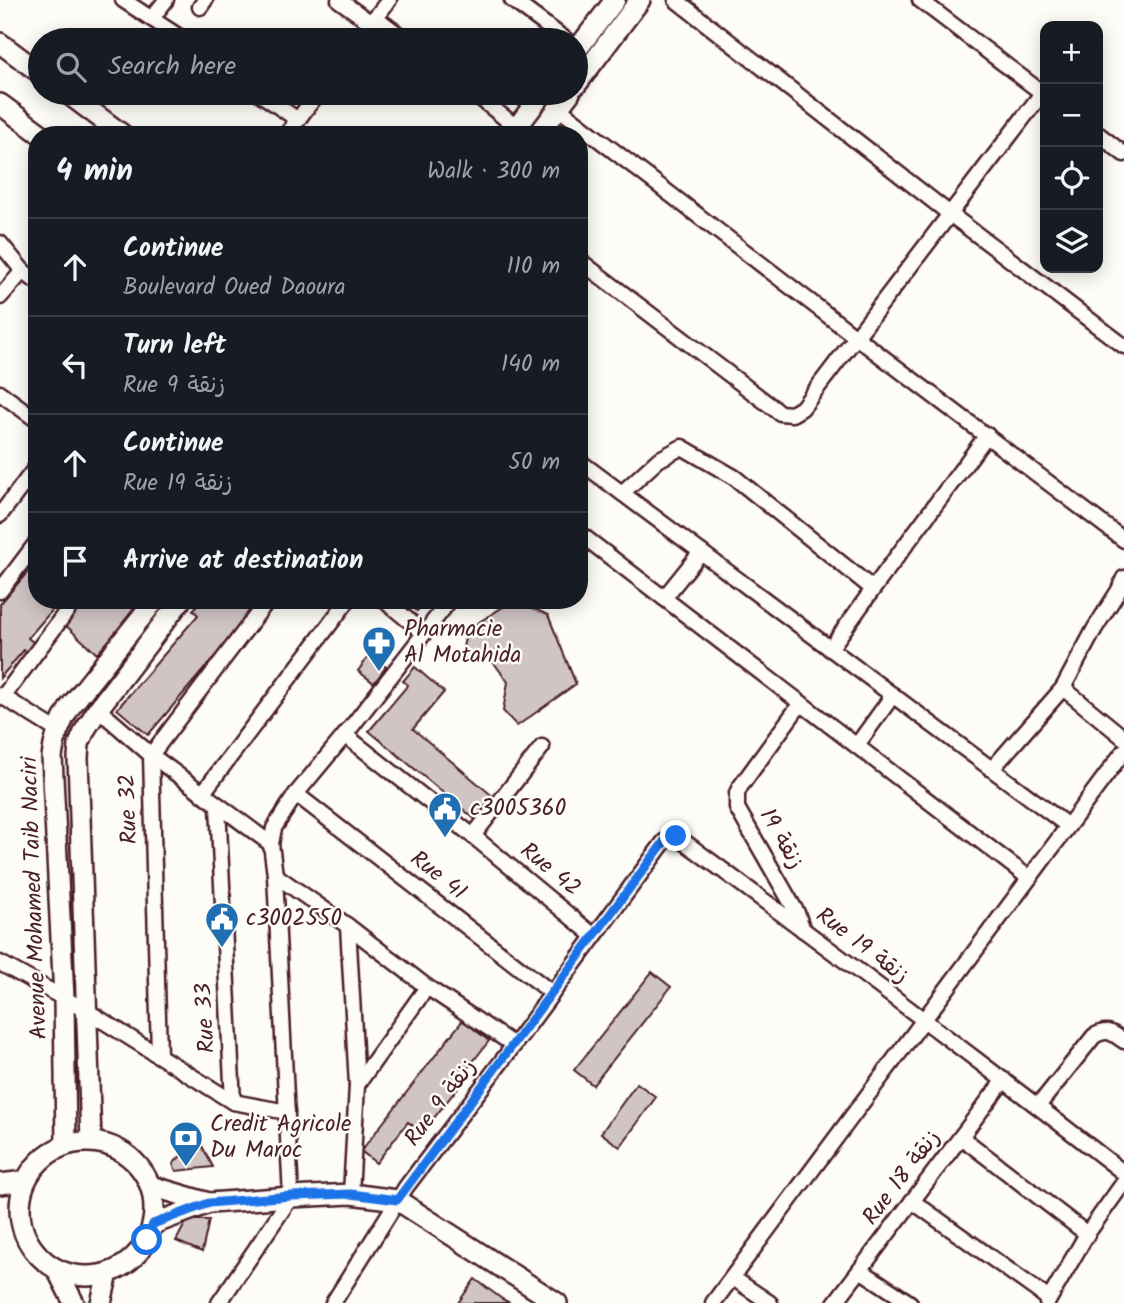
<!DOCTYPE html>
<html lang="en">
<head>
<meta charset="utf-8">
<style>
	body { margin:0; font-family:Kalam,"Playpen Sans Arabic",sans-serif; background:#20242c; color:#f1f3f6 }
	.controls { position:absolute; right:21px; top:21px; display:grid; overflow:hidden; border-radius:14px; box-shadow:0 4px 18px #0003 }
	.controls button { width:63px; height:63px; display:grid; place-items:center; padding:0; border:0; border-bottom:2px solid #363941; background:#171b24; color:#f1f3f6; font:35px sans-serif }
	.stop { position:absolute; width:21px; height:21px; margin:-16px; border:5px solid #1a73e8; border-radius:50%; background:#fff }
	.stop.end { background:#1a73e8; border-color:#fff; box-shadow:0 2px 7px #0008 }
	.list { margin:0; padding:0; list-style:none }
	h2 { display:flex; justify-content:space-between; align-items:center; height:91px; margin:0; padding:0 28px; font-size:30px }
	h2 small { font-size:23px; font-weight:400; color:#9ea1a6 }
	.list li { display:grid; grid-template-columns:46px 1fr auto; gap:21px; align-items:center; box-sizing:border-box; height:98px; padding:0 28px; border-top:2px solid #363941 }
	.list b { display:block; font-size:26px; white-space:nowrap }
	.list p { margin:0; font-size:23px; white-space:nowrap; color:#9ea1a6 }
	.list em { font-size:23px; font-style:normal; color:#9ea1a6 }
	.icon { flex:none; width:38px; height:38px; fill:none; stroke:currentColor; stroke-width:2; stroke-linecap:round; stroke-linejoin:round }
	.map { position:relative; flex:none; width:1124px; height:1303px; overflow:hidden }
	.search { position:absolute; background:#171b24; box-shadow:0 4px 18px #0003; left:28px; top:28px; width:560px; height:77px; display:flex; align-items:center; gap:18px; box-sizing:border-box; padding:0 24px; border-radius:38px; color:#9ea1a6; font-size:26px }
	.panel { position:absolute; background:#171b24; box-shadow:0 4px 18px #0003; left:28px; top:126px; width:560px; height:483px; border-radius:28px }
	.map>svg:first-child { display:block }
</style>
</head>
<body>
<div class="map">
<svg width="1124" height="1303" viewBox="0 0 1124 1303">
	<rect width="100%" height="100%" fill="#fdfcf7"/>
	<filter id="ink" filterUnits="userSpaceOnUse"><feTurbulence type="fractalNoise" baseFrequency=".0143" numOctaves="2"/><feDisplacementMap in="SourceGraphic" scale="14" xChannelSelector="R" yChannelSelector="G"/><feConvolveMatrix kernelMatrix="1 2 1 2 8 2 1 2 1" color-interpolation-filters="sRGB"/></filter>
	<g filter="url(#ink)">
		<!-- building -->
		<g fill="#d0c5c4" stroke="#4a1f2b" stroke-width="2">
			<polygon points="37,551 37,600 61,600 28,638 34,643 26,653 24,650 0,678 0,604 31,568 26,563"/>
			<polygon points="84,600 152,600 125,631 121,627 97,654 63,623"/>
			<polygon points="202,600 263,600 148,735 117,709 198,615 193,610"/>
			<polygon points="404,600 426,600 417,611"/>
			<polygon points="514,600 548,615 576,684 517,726 503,711 508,682 494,663 462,651 467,630"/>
			<polygon points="370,654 386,667 374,683 358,671"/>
			<polygon points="415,667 444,692 413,729 495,798 476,820 369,731 408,685 403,681"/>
			<polygon points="652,972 671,987 593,1085 574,1070"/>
			<polygon points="463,1020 489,1041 464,1073 467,1076 422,1133 408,1122 376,1163 361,1151"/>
			<polygon points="637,1083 656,1097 620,1147 601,1133"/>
			<polygon points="195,1141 201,1144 213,1167 176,1171 173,1164"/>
			<polygon points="187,1220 209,1220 202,1252 176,1241"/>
			<polygon points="475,1279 502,1299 510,1303 458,1303"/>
		</g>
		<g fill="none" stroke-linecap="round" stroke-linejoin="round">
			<!-- street casing -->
			<g stroke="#4a1f2b" stroke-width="19">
				<g id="street">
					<polyline points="123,0 184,40"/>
					<polyline points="339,0 371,23"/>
					<polyline points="512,0 566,40"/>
					<polyline points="676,0 950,214 1124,346"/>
					<polyline points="920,0 1045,95"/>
					<polyline points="200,7 205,0"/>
					<polyline points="375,17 406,40"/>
					<polyline points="152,18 166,0"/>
					<polyline points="358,40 389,0"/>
					<polyline points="259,93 298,120"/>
					<polyline points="474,93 516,127"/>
					<polyline points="558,108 856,337 1124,540"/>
					<polyline points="1098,134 1124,154"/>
					<polyline points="286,135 318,93"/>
					<polyline points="0,243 23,271"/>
					<polyline points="579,260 780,413 792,414 802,408 1043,92"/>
					<polyline points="0,297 23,271 37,282"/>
					<polyline points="0,393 37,420"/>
					<polyline points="579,461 1068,826"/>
					<polyline points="622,493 658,460 682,447 734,477 873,589 830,649"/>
					<polyline points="0,515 37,466"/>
					<polyline points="579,533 1029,878"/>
					<polyline points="873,589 987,435"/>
					<polyline points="0,591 37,542"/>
					<polyline points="664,598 701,552"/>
					<polyline points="384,600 424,633"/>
					<polyline points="1063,688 1124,738"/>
					<polyline points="0,695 58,731"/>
					<polyline points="3,697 75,600"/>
					<polyline points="801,703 740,787 737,793 737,808 797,913 803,930"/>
					<polyline points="98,709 151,755 271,844"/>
					<polyline points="345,735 473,836 594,936"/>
					<polyline points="857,745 893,695"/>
					<polyline points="992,769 1063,688 1095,628 1119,590 1124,578"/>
					<polyline points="202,794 348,600"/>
					<polyline points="296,794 552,993"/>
					<polyline points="218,806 233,1102"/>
					<polyline points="473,836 542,747"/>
					<polyline points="275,875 348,926 427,987 514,1045"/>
					<polyline points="348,926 357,1085 351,1194"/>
					<polyline points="0,963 87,1011 233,1102 287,1112"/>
					<polyline points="159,1055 151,755 268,600"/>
					<polyline points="357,1085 427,987"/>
					<path d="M 1038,1106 L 1094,1036 C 1108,1028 1112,1033 1124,1041"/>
					<polyline points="961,1137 1087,1234"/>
					<polyline points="912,1201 1049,1299"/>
					<polyline points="860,1270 910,1303"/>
					<polyline points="733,1278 770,1303"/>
					<polyline points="219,1303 291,1197 275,875 271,844 274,828 296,794 345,735 450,600"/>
					<path d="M 333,1303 L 406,1187 L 514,1045 L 664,842 L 671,837 L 679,838 C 829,948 977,1059 1124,1173"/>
					<polyline points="713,1303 1124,751"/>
					<polyline points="835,1303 1004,1080"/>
					<polyline points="1047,1303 1087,1234 1124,1182"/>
				</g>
			</g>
			<!-- secondary casing -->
			<g stroke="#4a1f2b" stroke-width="24">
				<g id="secondary">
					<polyline points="0,43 40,73"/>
					<polyline points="576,51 615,0"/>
					<polyline points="576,85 640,0"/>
					<polyline points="67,93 123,135"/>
					<polyline points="0,104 42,135"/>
					<polyline points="511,135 543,93"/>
					<polyline points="538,135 570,93"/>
					<polyline points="91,1141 78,758 79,744 85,730 98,709 181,600"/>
					<circle cx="87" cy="1209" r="67"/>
					<path d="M 66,1144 L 64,998 L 52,757 C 54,738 60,723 70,707 L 155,600"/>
					<polyline points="0,1184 25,1181"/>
					<polyline points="151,1186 209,1203"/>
					<polyline points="153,1224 209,1203 291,1197 351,1194 397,1200 557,1303"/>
					<polyline points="57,1270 74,1303"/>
					<polyline points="101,1303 108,1273"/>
				</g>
			</g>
			<!-- street -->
			<use href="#street" stroke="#fdfcf7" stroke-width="14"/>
			<!-- secondary -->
			<use href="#secondary" stroke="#fdfcf7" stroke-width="19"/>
		</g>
	</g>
	<g fill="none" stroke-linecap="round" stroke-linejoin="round" filter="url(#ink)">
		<!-- route -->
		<polyline stroke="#1a73e8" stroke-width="9" points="147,1240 153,1224 209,1203 291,1196 351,1194 397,1200 664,842 671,836 676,836"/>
	</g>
	<!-- icons -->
	<defs>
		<g id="pharmacy-pin" transform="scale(1.75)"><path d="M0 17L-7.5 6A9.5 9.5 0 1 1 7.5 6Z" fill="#1f6fb2" stroke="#fdfcf7"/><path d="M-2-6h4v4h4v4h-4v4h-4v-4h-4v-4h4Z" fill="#fff"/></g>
		<g id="civic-pin" transform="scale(1.75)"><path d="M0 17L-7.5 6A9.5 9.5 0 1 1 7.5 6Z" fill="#1f6fb2" stroke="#fdfcf7"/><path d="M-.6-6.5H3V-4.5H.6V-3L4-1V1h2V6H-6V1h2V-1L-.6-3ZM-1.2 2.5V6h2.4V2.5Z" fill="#fff"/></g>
		<g id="bank-pin" transform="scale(1.75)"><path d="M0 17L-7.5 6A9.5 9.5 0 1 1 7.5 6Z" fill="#1f6fb2" stroke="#fdfcf7"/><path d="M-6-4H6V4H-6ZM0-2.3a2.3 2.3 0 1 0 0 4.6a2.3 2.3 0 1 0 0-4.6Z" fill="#fff"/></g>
	</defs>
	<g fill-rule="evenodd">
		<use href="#pharmacy-pin" x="379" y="643"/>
		<use href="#civic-pin" x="445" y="809"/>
		<use href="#civic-pin" x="222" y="919"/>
		<use href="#bank-pin" x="186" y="1138"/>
	</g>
	<g text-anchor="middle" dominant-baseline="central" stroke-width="5" stroke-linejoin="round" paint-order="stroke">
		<!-- poi labels -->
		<g font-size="23" fill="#4a1f2b" stroke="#fdfcf7" text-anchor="start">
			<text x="404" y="630">Pharmacie<tspan x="404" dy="26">Al Motahida</tspan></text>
			<text x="470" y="809">c3005360</text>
			<text x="246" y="919">c3002550</text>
			<text x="210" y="1125">Credit Agricole<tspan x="210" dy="26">Du Maroc</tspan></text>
		</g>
		<!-- street labels -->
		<g font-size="23" fill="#4a1f2b" stroke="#fdfcf7">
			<text transform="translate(129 809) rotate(-92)">Rue 32</text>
			<text transform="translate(781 839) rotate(60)">19 زنقة</text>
			<text transform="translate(550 870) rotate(39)">Rue 42</text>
			<text transform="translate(438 876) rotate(38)">Rue 41</text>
			<text transform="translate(35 898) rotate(-92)">Avenue Mohamed Taib Naciri</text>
			<text transform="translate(862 946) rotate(37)">Rue 19 زنقة</text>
			<text transform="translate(206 1018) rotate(-93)">Rue 33</text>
			<text transform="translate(441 1103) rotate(-53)">Rue 9 زنقة</text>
			<text transform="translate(902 1178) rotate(-53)">Rue 18 زنقة</text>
		</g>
	</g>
</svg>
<div class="controls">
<button>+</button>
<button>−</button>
<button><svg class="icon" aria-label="locate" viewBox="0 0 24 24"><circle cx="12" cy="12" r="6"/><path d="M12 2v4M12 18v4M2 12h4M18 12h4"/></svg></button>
<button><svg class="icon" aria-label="layers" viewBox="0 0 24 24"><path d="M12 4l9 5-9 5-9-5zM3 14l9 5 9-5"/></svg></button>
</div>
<div class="stop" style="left:147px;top:1240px"></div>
<div class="stop end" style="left:676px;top:836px"></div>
<div class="search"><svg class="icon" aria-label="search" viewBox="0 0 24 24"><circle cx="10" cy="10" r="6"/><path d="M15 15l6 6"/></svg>Search here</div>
<section class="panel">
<h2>4 min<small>Walk · 300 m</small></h2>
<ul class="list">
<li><svg class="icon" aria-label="ahead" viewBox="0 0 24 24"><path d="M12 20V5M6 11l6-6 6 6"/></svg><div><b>Continue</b><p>Boulevard Oued Daoura</p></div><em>110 m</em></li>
<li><svg class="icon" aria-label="left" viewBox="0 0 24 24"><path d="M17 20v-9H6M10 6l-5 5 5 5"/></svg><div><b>Turn left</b><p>Rue 9 زنقة</p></div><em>140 m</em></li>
<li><svg class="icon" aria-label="ahead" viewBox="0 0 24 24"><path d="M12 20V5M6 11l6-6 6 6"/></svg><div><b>Continue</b><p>Rue 19 زنقة</p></div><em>50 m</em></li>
<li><svg class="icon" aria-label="arrive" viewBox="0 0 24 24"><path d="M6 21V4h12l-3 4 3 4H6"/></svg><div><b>Arrive at destination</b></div></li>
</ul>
</section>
</div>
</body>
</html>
